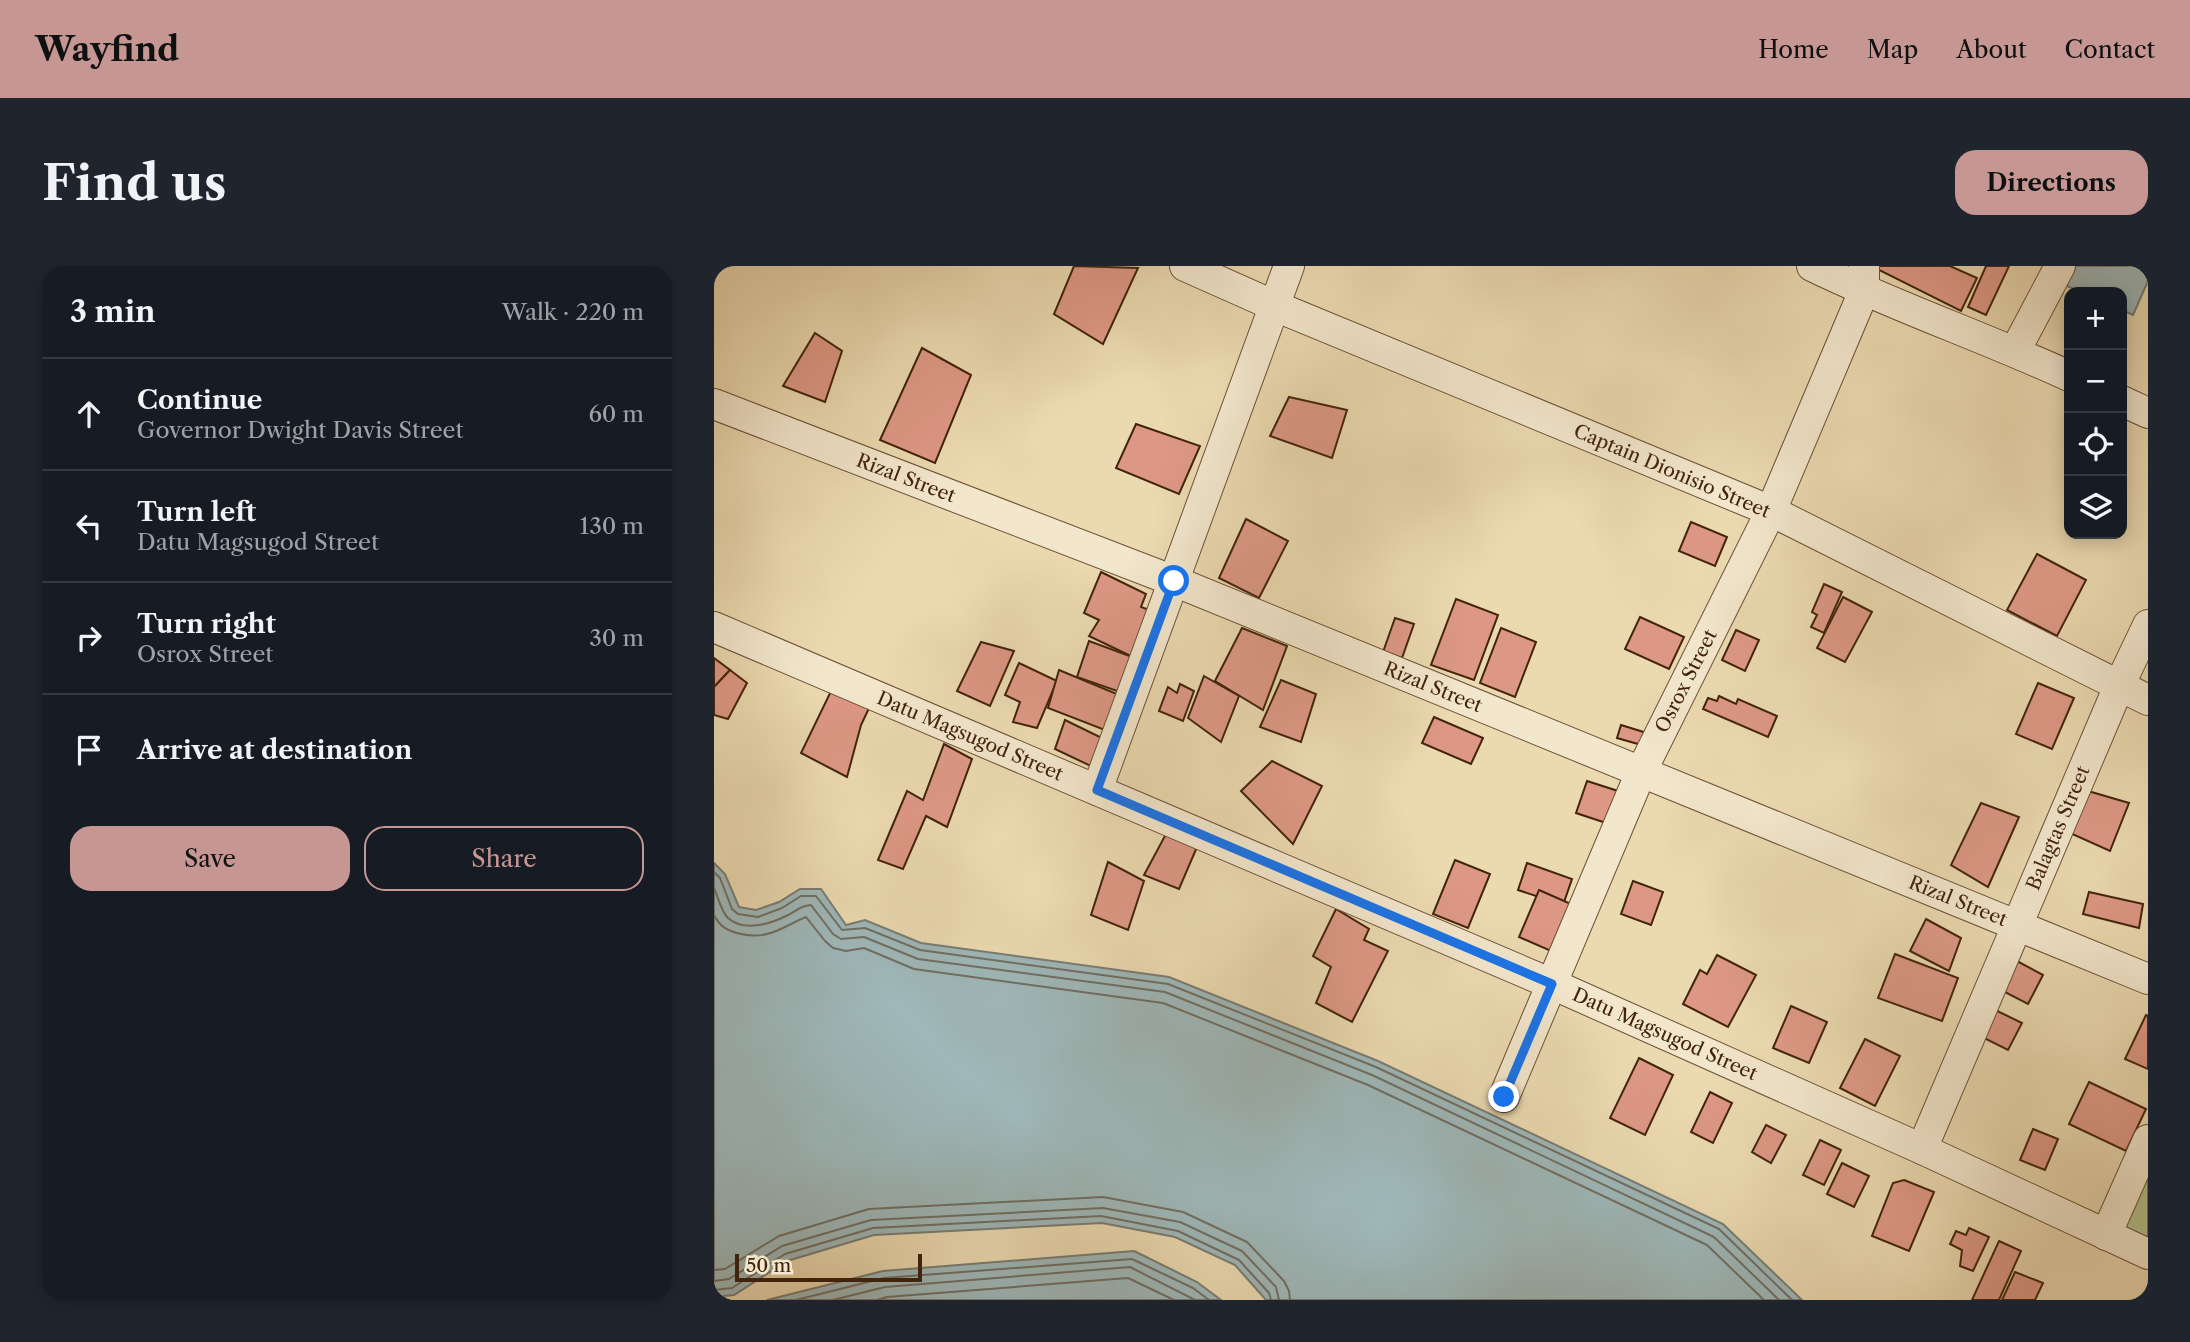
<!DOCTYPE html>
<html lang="en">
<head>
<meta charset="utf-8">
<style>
	body { margin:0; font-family:"Libre Caslon Text",serif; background:#20242c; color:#f1f3f6 }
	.controls { position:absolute; right:21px; top:21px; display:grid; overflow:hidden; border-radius:14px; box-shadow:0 4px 18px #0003 }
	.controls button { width:63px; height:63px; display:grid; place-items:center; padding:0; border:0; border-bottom:2px solid #363941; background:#171b24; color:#f1f3f6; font:35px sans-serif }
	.scale { position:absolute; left:21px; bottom:18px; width:187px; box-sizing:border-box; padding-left:7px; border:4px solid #42240c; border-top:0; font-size:19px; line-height:24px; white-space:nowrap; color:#42240c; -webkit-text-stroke:5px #f2e6cc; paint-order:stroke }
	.stop { position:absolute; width:21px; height:21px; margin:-16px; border:5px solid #1a73e8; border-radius:50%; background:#fff }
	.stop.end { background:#1a73e8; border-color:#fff; box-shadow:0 2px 7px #0008 }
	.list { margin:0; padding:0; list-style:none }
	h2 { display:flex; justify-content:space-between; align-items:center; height:91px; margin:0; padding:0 28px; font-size:30px }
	h2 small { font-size:23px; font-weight:400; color:#9ea1a6 }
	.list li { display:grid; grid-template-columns:46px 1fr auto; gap:21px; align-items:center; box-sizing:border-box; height:112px; padding:0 28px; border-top:2px solid #363941 }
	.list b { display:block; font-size:26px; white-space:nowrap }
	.list p { margin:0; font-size:23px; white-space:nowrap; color:#9ea1a6 }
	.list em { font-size:23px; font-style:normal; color:#9ea1a6 }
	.actions { display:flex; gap:14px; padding:21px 28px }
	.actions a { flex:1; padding:16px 0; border:2px solid #c59692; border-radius:21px; text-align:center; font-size:24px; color:#c59692 }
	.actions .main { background:#c59692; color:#111 }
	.icon { flex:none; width:38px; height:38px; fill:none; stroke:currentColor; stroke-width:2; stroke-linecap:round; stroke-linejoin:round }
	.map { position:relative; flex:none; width:1434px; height:1034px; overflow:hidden; border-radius:21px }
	header { display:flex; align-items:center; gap:42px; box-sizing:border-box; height:98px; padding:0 35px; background:#c59692; color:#111 }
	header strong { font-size:33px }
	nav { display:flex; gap:38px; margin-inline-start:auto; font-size:24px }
	.intro { display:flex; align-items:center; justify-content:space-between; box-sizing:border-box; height:168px; padding:0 42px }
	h1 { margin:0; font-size:49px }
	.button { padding:18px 32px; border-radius:21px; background:#c59692; color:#111; font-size:24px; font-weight:700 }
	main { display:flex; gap:42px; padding:0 42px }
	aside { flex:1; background:#171b24; border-radius:21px; box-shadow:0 4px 18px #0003 }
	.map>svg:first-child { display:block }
</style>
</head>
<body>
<header>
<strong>Wayfind</strong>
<nav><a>Home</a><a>Map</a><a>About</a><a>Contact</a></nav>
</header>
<div class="intro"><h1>Find us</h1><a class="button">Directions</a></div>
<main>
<aside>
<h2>3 min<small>Walk · 220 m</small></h2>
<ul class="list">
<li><svg class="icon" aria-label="ahead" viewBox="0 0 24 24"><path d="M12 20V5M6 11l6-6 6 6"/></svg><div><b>Continue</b><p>Governor Dwight Davis Street</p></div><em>60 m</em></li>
<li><svg class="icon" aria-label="left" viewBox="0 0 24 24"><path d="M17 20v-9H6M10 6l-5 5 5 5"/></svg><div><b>Turn left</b><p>Datu Magsugod Street</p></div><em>130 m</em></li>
<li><svg class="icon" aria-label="right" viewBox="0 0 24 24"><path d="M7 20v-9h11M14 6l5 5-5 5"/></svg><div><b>Turn right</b><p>Osrox Street</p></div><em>30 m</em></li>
<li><svg class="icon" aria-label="arrive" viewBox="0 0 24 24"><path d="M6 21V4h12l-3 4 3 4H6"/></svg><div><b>Arrive at destination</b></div></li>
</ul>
<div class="actions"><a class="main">Save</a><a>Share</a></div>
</aside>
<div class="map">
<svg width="1434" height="1034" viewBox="0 0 1434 1034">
	<rect width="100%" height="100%" fill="#ebd9b0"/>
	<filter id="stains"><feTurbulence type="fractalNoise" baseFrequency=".00286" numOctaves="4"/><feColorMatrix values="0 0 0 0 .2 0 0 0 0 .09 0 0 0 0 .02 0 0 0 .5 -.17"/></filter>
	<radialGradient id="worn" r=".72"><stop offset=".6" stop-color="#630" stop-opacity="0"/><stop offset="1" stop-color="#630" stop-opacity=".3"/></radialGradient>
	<!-- green -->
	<polygon fill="#b3c08e" stroke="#7a724d" stroke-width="2" points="1434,906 1434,972 1410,961"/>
	<!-- water -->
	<g fill="#9eb7b8" stroke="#797c73" stroke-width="2">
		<polygon points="1359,0 1434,0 1434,15 1419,49 1408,44 1408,26 1368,26 1350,19"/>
		<polygon points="0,597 11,608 25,641 42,644 65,636 86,623 107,623 132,659 151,654 207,677 455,711 664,795 1009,958 1088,1034 552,1034 521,999 461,971 388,957 160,969 73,995 20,1029 0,1031"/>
		<polygon points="420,985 483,1016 507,1034 53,1034 169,1005"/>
	</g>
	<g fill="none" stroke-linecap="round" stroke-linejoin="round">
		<!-- shore -->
		<g stroke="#706e62" stroke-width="2">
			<polyline points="0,606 6,612 18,643 24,648 44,651 68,642 87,630 102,630 128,664 151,662 206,684 454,718 662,801 1005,963 1078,1034"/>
			<path d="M 0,622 C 4,631 7,645 14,652 C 29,666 56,658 72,650 C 81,646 87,639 97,639 L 119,668 L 127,673 L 150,671 L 204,693 L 451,726 L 658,809 L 1000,971 L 1065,1034"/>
			<path d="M 0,649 C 6,661 14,665 27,668 C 55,674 68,661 92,651 L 111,675 L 119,682 L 132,685 L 150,682 L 200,703 L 449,737 L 654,819 L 993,979 L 1050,1034"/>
			<polyline points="0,1004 11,1003 65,970 155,943 389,931 469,946 533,976 570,1015 575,1025 576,1034"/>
			<polyline points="0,1015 15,1013 68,980 157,954 389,942 466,956 528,985 562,1021 565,1034"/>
			<polyline points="0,1024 18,1022 71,988 159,962 387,950 464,965 525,994 555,1027 557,1034"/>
			<polyline points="82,1034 170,1012 418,993 479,1022 495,1034"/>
			<polyline points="119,1034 171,1021 416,1001 481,1034"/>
			<polyline points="163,1034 173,1031 414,1012 460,1034"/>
		</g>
	</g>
	<!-- building -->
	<g fill="#dd9885" stroke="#42240c" stroke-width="2">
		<polygon points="360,0 424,2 389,78 340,48"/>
		<polygon points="1165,0 1236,0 1263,12 1247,45 1165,4"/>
		<polygon points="1272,0 1295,0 1272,49 1254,41"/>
		<polygon points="101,67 128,85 111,136 69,120"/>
		<polygon points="208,82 257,109 221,197 166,174"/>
		<polygon points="575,131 633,144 618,192 556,170"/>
		<polygon points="422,158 486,180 465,228 402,202"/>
		<polygon points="532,253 574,275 545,332 505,312"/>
		<polygon points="977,256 1013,271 1001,300 965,285"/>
		<polygon points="1323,288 1372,314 1343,370 1293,344"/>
		<polygon points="387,306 432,328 427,341 441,346 425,394 375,370 385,354 370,347"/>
		<polygon points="1110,318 1128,326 1110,367 1097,361 1103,349 1098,346"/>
		<polygon points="1129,331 1158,346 1131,396 1103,382"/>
		<polygon points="742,333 784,349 760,414 717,399"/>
		<polygon points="926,351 970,371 955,403 911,383"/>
		<polygon points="681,352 700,358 688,392 669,386"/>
		<polygon points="528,362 573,380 549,444 501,415"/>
		<polygon points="787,362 822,376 801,431 766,417"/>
		<polygon points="1022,364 1045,374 1031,405 1008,394"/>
		<polygon points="375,375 421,392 406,426 363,411"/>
		<polygon points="267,376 300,385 276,440 243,425"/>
		<polygon points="0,392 16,404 0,421"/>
		<polygon points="305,397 343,415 323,462 299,456 306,436 291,429"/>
		<polygon points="16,404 33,417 14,453 0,449 0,421"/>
		<polygon points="345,404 410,431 396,466 334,442"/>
		<polygon points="490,410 525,430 507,476 474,452"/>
		<polygon points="567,414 602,428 587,476 546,461"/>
		<polygon points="1324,417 1360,432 1338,483 1302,468"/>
		<polygon points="466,418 480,425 469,455 445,445 454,421 463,427"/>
		<polygon points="119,421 157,438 147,459 133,511 87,487"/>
		<polygon points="1005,430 1022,438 1024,433 1063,450 1054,471 989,443 994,432 1003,435"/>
		<polygon points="720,451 769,472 757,498 708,477"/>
		<polygon points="351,454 392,474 381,502 341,483"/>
		<polygon points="907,459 936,468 931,480 903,472"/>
		<polygon points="230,478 258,493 233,561 212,550 189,603 164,594 193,525 209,534"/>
		<polygon points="558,495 608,520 579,578 527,525"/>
		<polygon points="873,515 904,525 892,557 862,547"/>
		<polygon points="1374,525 1415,537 1396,585 1356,567"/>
		<polygon points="1267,537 1305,551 1274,621 1237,599"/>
		<polygon points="452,568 483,581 465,623 430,609"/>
		<polygon points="741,594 776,608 754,662 719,648"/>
		<polygon points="394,596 430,615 414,664 377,649"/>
		<polygon points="813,597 858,613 849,639 804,624"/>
		<polygon points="919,615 949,626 937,659 907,648"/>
		<polygon points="825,624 857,638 837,685 805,671"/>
		<polygon points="1375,626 1429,638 1425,662 1369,648"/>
		<polygon points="622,643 655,663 650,674 674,685 638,756 602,737 617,701 599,690"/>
		<polygon points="1212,653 1247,672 1235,705 1196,685"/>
		<polygon points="1181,688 1244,712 1228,755 1164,732"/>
		<polygon points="1003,689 1042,709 1014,761 969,738 986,704 993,708"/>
		<polygon points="1301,694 1329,709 1314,738 1285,723"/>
		<polygon points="1077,740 1113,756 1095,797 1059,782"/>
		<polygon points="1275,741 1308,757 1294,784 1262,768"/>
		<polygon points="1432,749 1434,750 1434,803 1411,793"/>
		<polygon points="1151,773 1186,790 1161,840 1126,822"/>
		<polygon points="925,792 959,809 931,869 896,852"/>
		<polygon points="1375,816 1432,843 1412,885 1355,858"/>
		<polygon points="996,826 1018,837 999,877 977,866"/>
		<polygon points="1052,859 1072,869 1057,897 1038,886"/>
		<polygon points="1319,863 1344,873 1331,904 1306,894"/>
		<polygon points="1106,874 1127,884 1110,919 1089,909"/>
		<polygon points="1128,897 1155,910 1140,941 1113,928"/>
		<polygon points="1190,914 1220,926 1195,985 1158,970 1179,917"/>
		<polygon points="1255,962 1275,971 1259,1005 1246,1000 1248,984 1236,978 1242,965 1252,969"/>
		<polygon points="1285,975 1307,985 1285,1034 1258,1034"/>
		<polygon points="1301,1006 1329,1017 1321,1034 1288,1034"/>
	</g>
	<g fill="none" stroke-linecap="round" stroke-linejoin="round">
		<!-- minor casing -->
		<g stroke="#6c5135" stroke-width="32">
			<g id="minor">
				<polyline points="471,0 561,40 1057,245 1434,434"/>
				<path d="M 1098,0 C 1182,41 1270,71 1355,110"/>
				<polyline points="1301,85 1346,0"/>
				<polyline points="1408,135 1434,147"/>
				<polyline points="0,138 460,315 1434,713"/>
				<polyline points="0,361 838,718 1208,883 1434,988"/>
				<polyline points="383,524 575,0"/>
				<polyline points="790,831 927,506 1057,245 1150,25 1150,0"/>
				<polyline points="1208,883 1405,420 1434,359"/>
				<polyline points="1392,969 1434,874"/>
			</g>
		</g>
		<!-- minor -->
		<use href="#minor" stroke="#f2e6cc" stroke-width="30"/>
	</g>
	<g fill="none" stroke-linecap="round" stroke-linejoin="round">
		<!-- route -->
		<polyline stroke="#1a73e8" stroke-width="9" points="460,315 383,524 838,718 790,831"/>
	</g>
	<g text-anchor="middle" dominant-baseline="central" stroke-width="5" stroke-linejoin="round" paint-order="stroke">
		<!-- street labels -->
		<g font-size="19" fill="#42240c" stroke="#f2e6cc">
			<text transform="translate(958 205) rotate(23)">Captain Dionisio Street</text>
			<text transform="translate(192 212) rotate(21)">Rizal Street</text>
			<text transform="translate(972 415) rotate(-63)">Osrox Street</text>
			<text transform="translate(719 421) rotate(22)">Rizal Street</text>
			<text transform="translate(256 470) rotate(23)">Datu Magsugod Street</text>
			<text transform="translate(1344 562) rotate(-67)">Balagtas Street</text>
			<text transform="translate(1244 635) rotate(22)">Rizal Street</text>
			<text transform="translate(951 768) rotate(24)">Datu Magsugod Street</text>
		</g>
	</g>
	<rect width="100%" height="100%" filter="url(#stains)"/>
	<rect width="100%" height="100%" fill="url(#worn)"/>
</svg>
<div class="controls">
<button>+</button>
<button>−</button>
<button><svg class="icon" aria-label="locate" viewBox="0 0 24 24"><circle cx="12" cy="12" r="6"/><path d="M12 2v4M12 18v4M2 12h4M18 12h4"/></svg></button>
<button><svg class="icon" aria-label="layers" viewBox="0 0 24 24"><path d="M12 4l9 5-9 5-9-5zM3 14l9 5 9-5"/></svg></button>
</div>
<div class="scale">50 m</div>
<div class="stop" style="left:460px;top:315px"></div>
<div class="stop end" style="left:790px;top:831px"></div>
</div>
</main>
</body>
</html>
